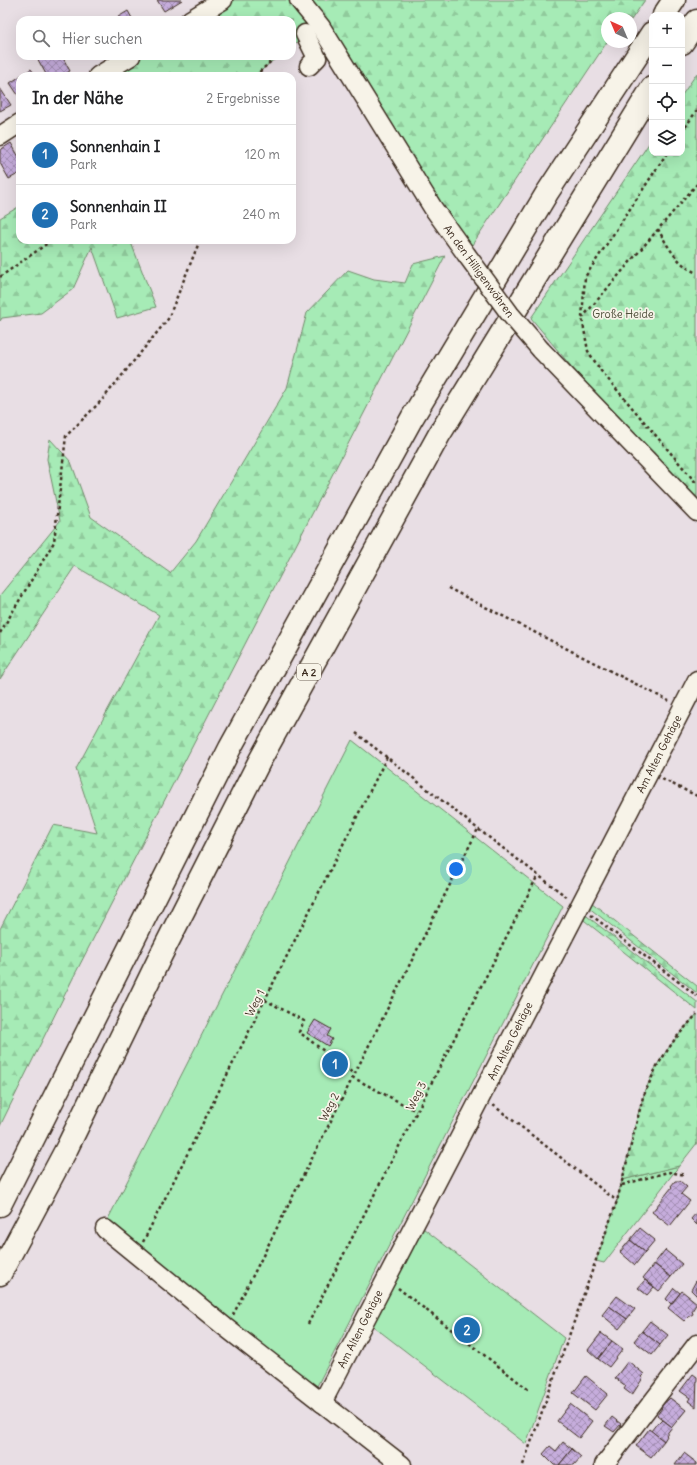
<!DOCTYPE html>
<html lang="de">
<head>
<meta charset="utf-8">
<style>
	body { margin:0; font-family:Delius,sans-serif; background:#f6f6f6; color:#202124 }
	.controls { position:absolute; right:12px; top:12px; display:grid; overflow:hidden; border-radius:8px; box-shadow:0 4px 16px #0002 }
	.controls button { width:36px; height:36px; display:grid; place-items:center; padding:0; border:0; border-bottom:1px solid #e0e0e0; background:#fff; color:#202124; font:20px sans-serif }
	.compass { position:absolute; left:601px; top:12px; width:36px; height:36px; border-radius:50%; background:#fff; box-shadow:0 4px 16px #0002; rotate:316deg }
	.you { position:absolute; left:456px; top:869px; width:14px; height:14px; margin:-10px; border:3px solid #fff; border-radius:50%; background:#1a73e8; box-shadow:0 0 0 6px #1a73e833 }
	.badge { display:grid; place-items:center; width:26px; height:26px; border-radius:50%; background:#1f6fb2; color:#fff; font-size:13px; font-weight:700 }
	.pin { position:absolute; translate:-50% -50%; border:2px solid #fff; box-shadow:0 1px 4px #0006 }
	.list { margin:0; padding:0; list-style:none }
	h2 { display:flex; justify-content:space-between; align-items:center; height:52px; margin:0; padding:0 16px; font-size:17px }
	h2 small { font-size:13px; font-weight:400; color:#757577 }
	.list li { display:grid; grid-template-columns:26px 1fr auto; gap:12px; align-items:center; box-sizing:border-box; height:60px; padding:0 16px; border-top:1px solid #e0e0e0 }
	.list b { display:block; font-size:15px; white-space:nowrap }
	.list p { margin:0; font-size:13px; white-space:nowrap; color:#757577 }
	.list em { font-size:13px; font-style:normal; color:#757577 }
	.icon { flex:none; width:22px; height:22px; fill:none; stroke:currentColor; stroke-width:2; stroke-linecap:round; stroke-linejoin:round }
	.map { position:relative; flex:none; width:697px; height:1465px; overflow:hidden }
	.search { position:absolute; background:#fff; box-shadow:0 4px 16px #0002; left:16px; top:16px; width:280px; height:44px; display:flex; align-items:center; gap:10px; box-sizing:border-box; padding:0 14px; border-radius:12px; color:#757577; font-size:15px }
	.panel { position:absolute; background:#fff; box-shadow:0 4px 16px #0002; left:16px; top:72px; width:280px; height:172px; border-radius:12px }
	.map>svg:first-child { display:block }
</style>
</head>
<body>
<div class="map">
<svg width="697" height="1465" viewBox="0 0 697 1465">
	<defs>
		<pattern id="forest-firs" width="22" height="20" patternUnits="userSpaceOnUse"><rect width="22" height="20" fill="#a6ebb6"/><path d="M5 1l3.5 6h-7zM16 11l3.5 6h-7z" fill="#90ca9c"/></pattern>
		<pattern id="building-cross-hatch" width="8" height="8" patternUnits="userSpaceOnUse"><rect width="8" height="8" fill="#c6addc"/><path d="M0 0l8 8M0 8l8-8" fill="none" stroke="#a28db2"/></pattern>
	</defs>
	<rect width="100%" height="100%" fill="#e8dee4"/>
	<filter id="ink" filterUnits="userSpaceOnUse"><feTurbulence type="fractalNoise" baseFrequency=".025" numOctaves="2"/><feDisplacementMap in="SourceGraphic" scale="8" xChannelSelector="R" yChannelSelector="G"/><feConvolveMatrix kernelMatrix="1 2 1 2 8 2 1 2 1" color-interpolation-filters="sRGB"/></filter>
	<g filter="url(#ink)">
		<!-- green -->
		<g fill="#a6ebb6" stroke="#708a6a">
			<polygon points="352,740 563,906 316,1388 107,1221"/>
			<polygon points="679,1166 604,1263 596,1261 617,1201 622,1180"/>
			<polygon points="419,1225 564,1338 526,1444 369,1323"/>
		</g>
		<!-- forest -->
		<g fill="url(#forest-firs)" stroke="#708a6a">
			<polygon points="223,0 645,0 631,20 631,18 607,18 607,42 466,254 321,27 292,45 292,20 190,20"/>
			<polygon points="131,56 278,56 255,76 98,76"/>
			<path d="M 697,73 L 697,506 C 639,446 584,383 531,318 L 652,139 L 652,153 L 682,153 L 682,95 Z"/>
			<polygon points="20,206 20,240 130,240 156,307 117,318 92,247 73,289 41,313 2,318 0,321 0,218"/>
			<polygon points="445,256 74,976 0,1126 0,929 53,825 97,833 76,769 159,615 75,566 0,679 0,595 60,521 47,459 50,439 71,462 91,517 170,573 196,541 287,388 307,313 348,270 374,279 405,283 413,264"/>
			<polygon points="591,902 697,986 697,993 588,907"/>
			<polygon points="583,913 697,1002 697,1010 580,917"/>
			<path d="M 697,1014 L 697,1143 L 679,1166 L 622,1180 C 632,1142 638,1099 657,1065 C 669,1046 682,1030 697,1014 Z"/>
		</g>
		<!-- building -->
		<g fill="url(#building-cross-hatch)" stroke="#3b2a1e">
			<polygon points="157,0 182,0 164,11"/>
			<polygon points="128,11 133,20 113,20"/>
			<polygon points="36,56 62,56 70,71 61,76 47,76"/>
			<polygon points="31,69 36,76 20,76 20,98 10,83"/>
			<polygon points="0,88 11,105 0,111"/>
			<polygon points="11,143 20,159 20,173 9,179 0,163 0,150"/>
			<polygon points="315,1020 331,1029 327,1036 332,1039 328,1046 307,1033"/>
			<polygon points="675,1181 680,1181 687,1187 681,1194 690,1201 670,1226 652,1212 672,1187 671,1186"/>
			<polygon points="697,1212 697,1225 691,1219"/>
			<polygon points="640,1228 655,1240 645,1252 630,1240"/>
			<polygon points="630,1240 645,1252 635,1265 620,1252"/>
			<polygon points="665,1250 682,1264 671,1277 654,1264"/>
			<polygon points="654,1264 671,1277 659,1291 643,1278"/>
			<polygon points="697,1279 697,1296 691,1290"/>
			<polygon points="645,1280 654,1287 647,1295 638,1288"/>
			<polygon points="674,1288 680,1293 671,1304 666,1299"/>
			<polygon points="682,1291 697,1303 692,1311 693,1314 688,1317 684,1321 668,1308"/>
			<polygon points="617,1296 635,1309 627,1319 609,1306"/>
			<polygon points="609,1306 627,1319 619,1329 602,1315"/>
			<polygon points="650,1321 668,1335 660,1345 642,1331"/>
			<polygon points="642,1331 660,1345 652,1355 634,1341"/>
			<polygon points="601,1333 612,1341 598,1359 588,1350"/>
			<polygon points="612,1341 623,1349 609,1367 598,1359"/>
			<polygon points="628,1361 644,1374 641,1377 643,1378 632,1395 624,1389 626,1386 615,1378"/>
			<polygon points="693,1374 697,1377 696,1407 688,1401 690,1398 680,1391"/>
			<polygon points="586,1376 608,1394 595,1410 573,1393"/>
			<polygon points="670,1398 686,1410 672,1427 657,1415 662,1408 660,1407"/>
			<polygon points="570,1404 592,1421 579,1438 557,1421"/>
			<polygon points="612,1417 621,1424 614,1432 605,1426"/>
			<polygon points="663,1420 672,1427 666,1435 667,1436 664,1441 651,1431 658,1422 660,1423"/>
			<polygon points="649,1429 664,1441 651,1457 636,1446"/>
			<polygon points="563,1442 572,1449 559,1465 554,1465 543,1454 550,1446 556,1451"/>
			<polygon points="572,1449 581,1457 574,1465 559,1465"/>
			<polygon points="684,1453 697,1463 697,1465 675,1465"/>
		</g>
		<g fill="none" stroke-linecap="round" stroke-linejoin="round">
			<!-- minor casing -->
			<g stroke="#3b2a1e" stroke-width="21">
				<g id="minor">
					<polyline points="299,0 321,27 433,208 466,254"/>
					<polyline points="190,20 223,0"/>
					<polyline points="305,34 317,58 309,66"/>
					<polyline points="98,76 131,56"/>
					<polyline points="0,136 20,123"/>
					<polyline points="541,350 697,512"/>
					<polyline points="105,1229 225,1327 402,1465"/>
					<polyline points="322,1403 697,680"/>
					<polyline points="604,1465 697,1344"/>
				</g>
			</g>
			<!-- highway casing -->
			<g stroke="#3b2a1e" stroke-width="25">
				<g id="highway">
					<polyline points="664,15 674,0"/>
					<polyline points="682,43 697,21"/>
					<polyline points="0,1205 230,748 412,418 547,193 652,33"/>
					<polyline points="0,1274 67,1148 161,955 259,762 439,435 652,88"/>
				</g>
			</g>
			<!-- path -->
			<g stroke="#3b2a1e" stroke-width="2.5" stroke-dasharray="3 3" stroke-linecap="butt">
				<polyline points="255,76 277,56"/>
				<polyline points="682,132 697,110"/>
				<polyline points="667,153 585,277 582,318 588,351 601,371 697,484"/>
				<path d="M 658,229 C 667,246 679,266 697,273"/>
				<polyline points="0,277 52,240"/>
				<polyline points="582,318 697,184"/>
				<polyline points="448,588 669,701"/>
				<polyline points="0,633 54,542 66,436 102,400 168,319 200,240"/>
				<polyline points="356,733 478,829 568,898"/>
				<polyline points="662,779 697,796"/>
				<polyline points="591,915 697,996"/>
				<polyline points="265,1000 304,1021 299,1032 354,1074"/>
				<polyline points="352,1077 416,1111"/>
				<polyline points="493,1105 617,1201"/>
				<polyline points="622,1185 668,1172 686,1175"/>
				<polyline points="143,1242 387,757"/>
				<polyline points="398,1288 529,1390"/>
				<polyline points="233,1315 478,829"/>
				<polyline points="308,1324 538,875"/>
				<polyline points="523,1465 617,1201 643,1097 657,1066 675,1039 697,1014"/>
			</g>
			<!-- minor -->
			<use href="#minor" stroke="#f7f3e8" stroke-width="18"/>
			<!-- highway -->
			<use href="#highway" stroke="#f7f3e8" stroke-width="22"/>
			<!-- minor-bridge casing -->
			<g stroke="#3b2a1e" stroke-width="21" stroke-linecap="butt">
				<polyline id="minor-bridge" points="466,254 510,314 541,350"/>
			</g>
			<!-- minor-bridge -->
			<use href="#minor-bridge" stroke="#f7f3e8" stroke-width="18"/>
		</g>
	</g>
	<g text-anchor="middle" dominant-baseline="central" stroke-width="3.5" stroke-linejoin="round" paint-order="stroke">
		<!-- shield labels -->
		<rect fill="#f7f3e8" stroke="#73665b" stroke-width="1" x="297" y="664" width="24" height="16" rx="3"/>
		<g font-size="10" font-weight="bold" fill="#3b2a1e">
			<text x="309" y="672">A 2</text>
		</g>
		<!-- street labels -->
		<g font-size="11" fill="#3b2a1e" stroke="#f7f3e8">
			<text transform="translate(479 271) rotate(54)">An den Hilligenwöhren</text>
			<text transform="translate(659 754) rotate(-63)">Am Alten Gehäge</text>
			<text transform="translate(255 1003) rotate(-63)">Weg 1</text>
			<text transform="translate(510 1041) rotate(-63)">Am Alten Gehäge</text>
			<text transform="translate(416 1096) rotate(-63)">Weg 3</text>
			<text transform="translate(329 1107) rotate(-63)">Weg 2</text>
			<text transform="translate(360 1329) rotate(-63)">Am Alten Gehäge</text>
		</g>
		<!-- park labels -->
		<g font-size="11" fill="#50513c" stroke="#f7f3e8">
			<text x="623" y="314">Große Heide</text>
		</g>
	</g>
</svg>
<div class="controls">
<button>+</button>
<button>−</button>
<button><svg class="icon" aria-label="locate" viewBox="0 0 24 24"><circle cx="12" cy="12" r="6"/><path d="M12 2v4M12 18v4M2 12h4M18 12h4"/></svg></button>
<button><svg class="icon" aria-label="layers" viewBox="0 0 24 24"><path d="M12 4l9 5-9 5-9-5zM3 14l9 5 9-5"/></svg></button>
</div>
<svg class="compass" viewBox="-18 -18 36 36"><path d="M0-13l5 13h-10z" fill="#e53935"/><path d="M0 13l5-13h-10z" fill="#757577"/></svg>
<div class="you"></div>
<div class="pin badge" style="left:335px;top:1064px">1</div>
<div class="pin badge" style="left:467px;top:1330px">2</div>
<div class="search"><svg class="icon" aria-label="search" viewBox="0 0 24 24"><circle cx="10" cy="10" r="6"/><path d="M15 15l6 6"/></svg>Hier suchen</div>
<section class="panel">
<h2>In der Nähe<small>2 Ergebnisse</small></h2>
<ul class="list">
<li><span class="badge">1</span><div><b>Sonnenhain I</b><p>Park</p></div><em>120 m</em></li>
<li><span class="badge">2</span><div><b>Sonnenhain II</b><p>Park</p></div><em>240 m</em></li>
</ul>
</section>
</div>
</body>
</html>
